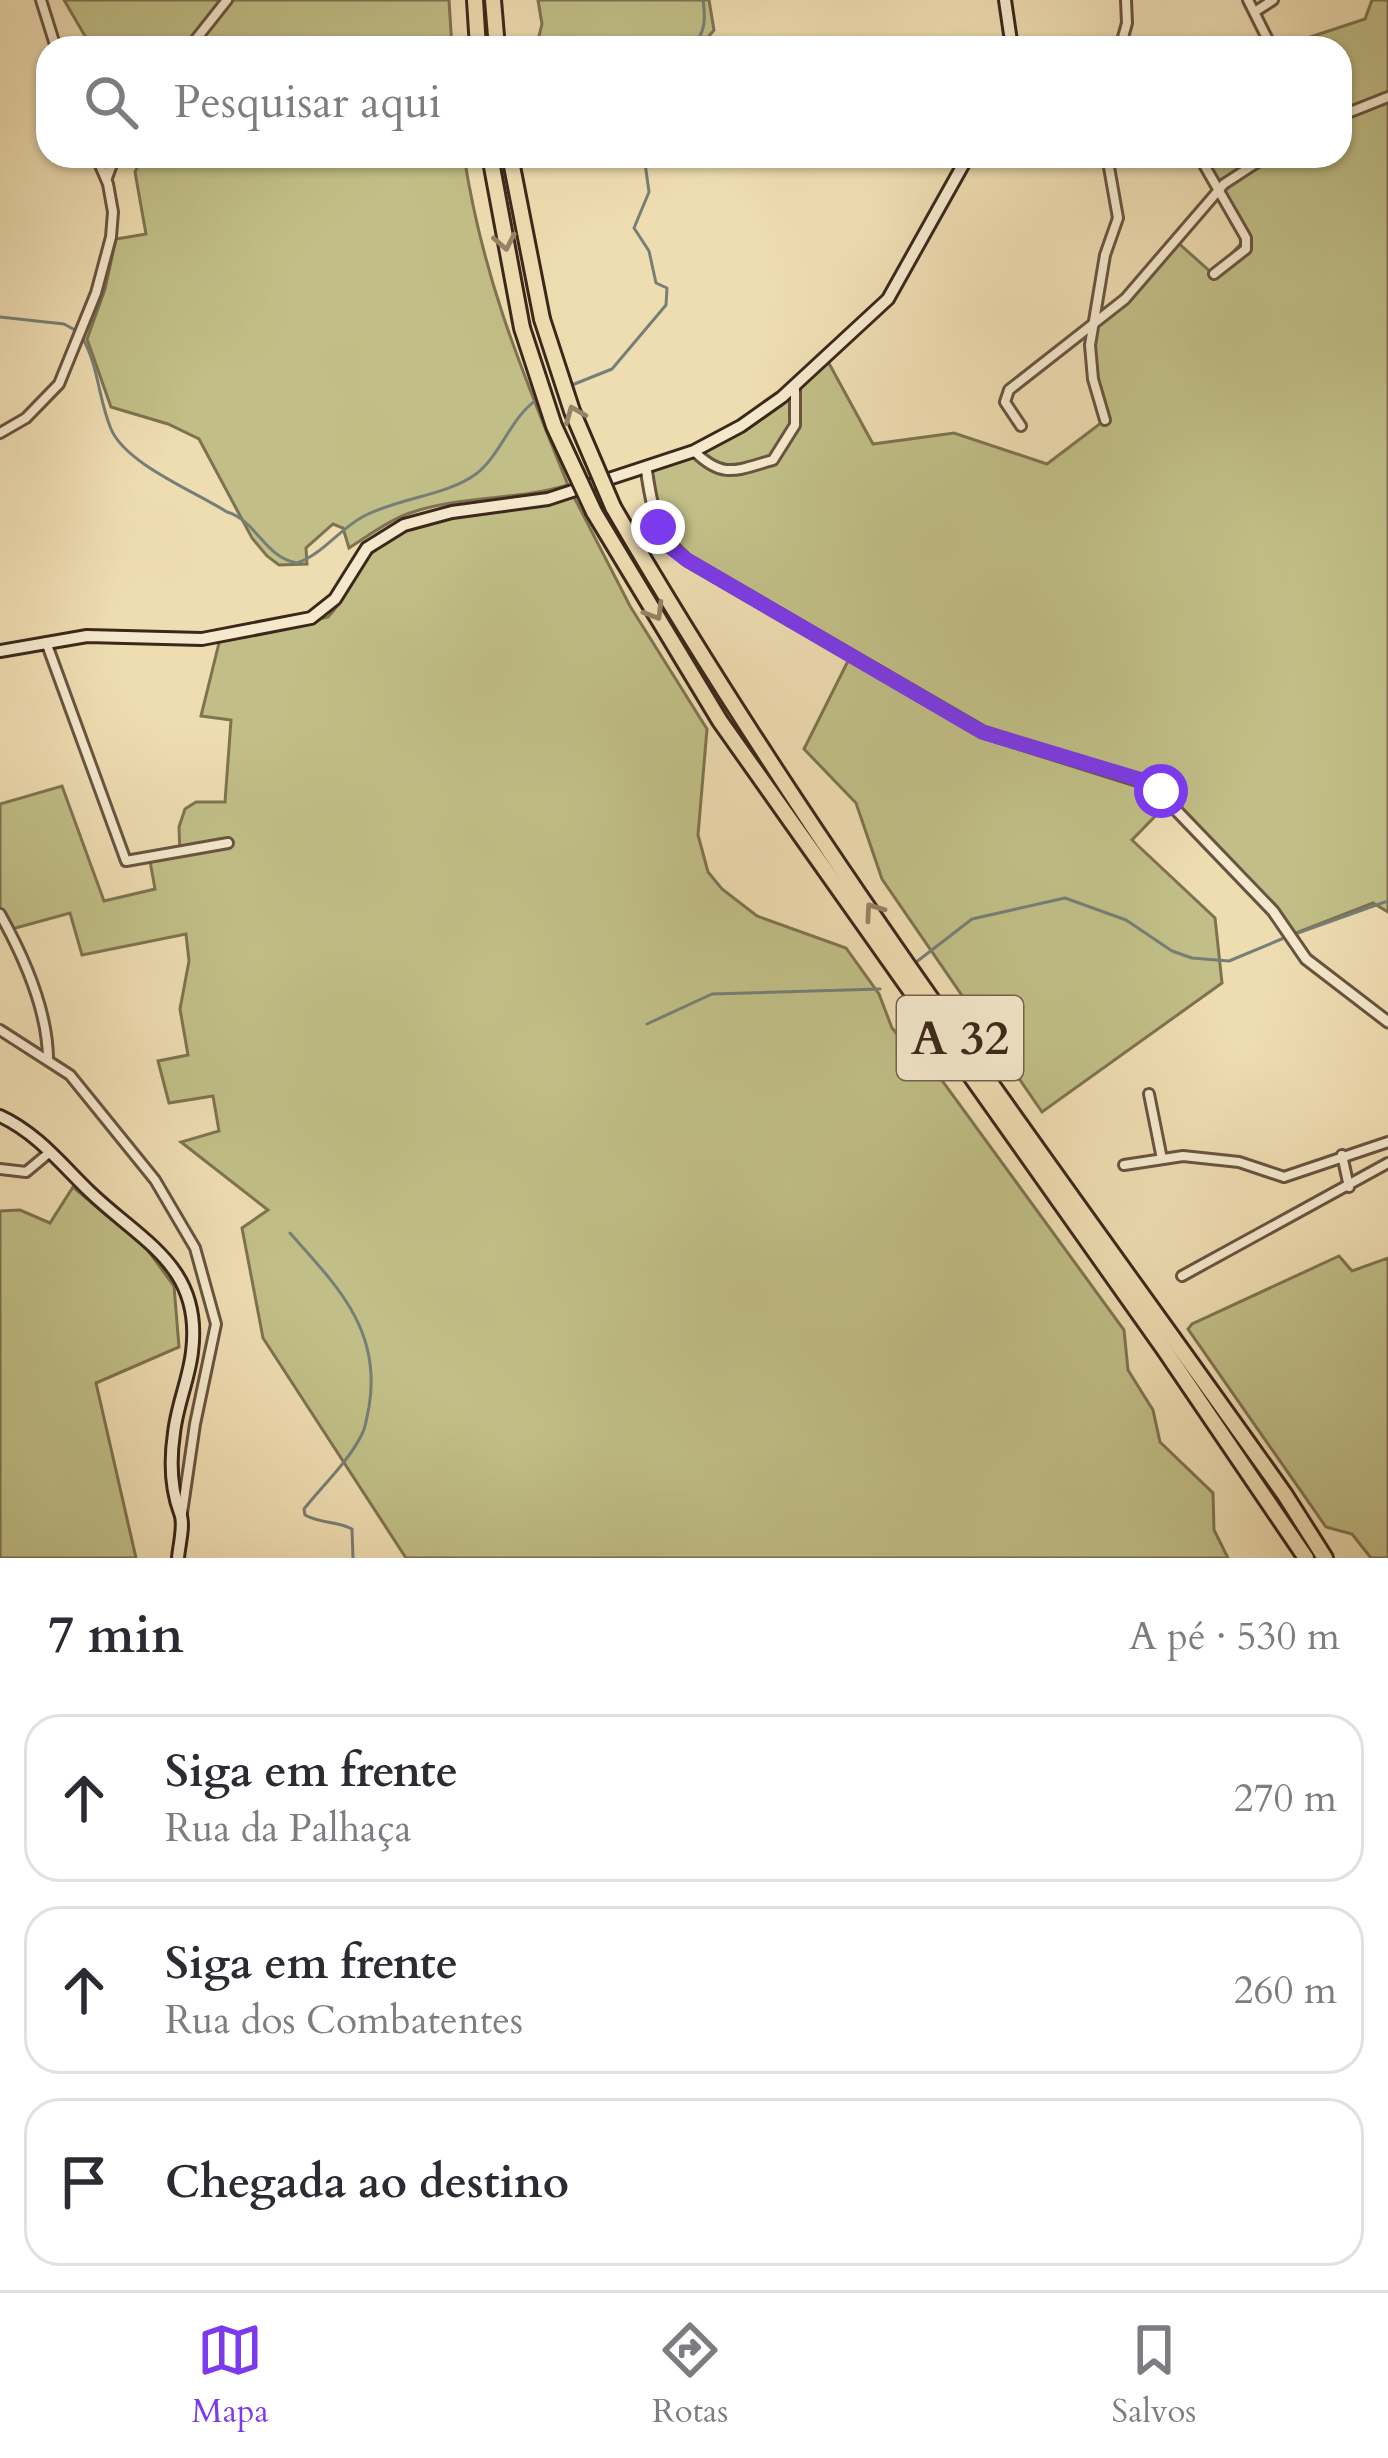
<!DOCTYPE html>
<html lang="pt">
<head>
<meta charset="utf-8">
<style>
	body { margin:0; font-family:Cardo,serif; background:#f2f2f3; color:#2b2b33 }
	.stop { position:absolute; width:36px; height:36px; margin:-27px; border:9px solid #7c3aed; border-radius:50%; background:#fff }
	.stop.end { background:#7c3aed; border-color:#fff; box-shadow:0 3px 12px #0008 }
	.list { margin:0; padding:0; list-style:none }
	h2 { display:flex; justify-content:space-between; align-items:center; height:156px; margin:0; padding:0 48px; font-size:51px }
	h2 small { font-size:39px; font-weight:400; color:#7c7c81 }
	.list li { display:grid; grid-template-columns:78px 1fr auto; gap:36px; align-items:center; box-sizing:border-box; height:168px; margin:0 24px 24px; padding:0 24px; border:3px solid #e1e1e2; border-radius:36px }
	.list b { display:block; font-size:45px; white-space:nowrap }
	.list p { margin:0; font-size:39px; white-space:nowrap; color:#7c7c81 }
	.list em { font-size:39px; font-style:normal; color:#7c7c81 }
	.icon { flex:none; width:66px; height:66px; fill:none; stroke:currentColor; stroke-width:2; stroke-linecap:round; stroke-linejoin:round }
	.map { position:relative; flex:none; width:1388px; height:1558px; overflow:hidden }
	.search { position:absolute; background:#fff; box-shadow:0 3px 9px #0004; left:36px; right:36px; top:36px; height:132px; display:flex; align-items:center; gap:30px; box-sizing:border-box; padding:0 42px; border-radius:36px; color:#7c7c81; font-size:45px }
	.sheet { height:732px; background:#fff }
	nav { display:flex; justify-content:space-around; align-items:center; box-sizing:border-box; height:168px; border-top:3px solid #e1e1e2; background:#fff; font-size:33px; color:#7c7c81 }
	nav a { display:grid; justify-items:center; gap:6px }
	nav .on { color:#7c3aed }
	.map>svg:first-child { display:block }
</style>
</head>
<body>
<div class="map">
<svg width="1388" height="1558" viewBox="0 0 1388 1558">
	<rect width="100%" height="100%" fill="#efddb2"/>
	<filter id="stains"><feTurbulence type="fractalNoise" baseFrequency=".00167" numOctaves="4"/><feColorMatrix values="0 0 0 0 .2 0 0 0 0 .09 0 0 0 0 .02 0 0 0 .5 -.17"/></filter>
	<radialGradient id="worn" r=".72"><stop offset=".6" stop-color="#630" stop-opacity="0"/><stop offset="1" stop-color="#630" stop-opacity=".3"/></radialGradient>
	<!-- green -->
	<g fill="#c1bf87" stroke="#7e7351" stroke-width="3">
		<polygon points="64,0 449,0 452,48 92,48"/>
		<polygon points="538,0 709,0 714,30 699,48 536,48 542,24"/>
		<polygon points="1372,0 1388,0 1388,912 1373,903 1291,935 1170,801 1132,840 1215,918 1222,983 1042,1112 882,879 856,803 804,749 852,653 687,560 658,527 646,467 741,426 825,356 873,444 954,433 1047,464 1105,420 1093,379 1092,328 1176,241 1213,274 1246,238 1203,156 1340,156 1340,48 1277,48 1365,19"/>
		<path d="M 143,156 L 464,156 C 483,279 522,371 568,485 C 515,501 459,495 407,514 C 386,522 368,536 349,548 L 343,528 L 333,524 L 306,548 L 307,564 L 279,565 L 267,556 L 252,538 L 199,439 L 168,424 L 111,407 L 87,339 L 105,289 L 116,239 L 146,234 L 135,172 Z"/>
		<path d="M 574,497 L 630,606 L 707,729 L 698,835 L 708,872 L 722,889 L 757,916 L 846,948 L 879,994 L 892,1028 L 913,1053 L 933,1068 L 1124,1330 L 1128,1370 L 1153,1410 L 1160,1442 L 1213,1493 L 1214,1530 L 1228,1558 L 406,1558 L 263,1338 L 242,1228 L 268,1210 L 181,1142 L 219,1131 L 213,1096 L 169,1103 L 158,1061 L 188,1055 L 180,1009 L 189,961 L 186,934 L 82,955 L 70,913 L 12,929 L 0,909 L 0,804 L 62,786 L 104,901 L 155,889 L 150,861 L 180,854 L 179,827 L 185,809 L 196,802 L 225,802 L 231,720 L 201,716 L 220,639 L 328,617 C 346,600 351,573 370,555 C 422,503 509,516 574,497 Z"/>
		<polygon points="73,1187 147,1249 174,1286 179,1347 96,1383 136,1558 0,1558 0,1211 20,1210 50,1223"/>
		<polygon points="1339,1256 1352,1271 1388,1258 1388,1558 1371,1558 1352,1534 1326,1527 1188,1329 1192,1324"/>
	</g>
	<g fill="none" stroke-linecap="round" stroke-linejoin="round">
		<!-- stream -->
		<g stroke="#767f77" stroke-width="3">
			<path d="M 692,48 C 705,32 706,21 703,0"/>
			<polyline points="0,317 64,324 75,330"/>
			<path d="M 82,337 C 99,367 98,398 111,429 C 126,464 194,491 227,512 C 256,520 264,557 297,563 C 323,554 338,530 364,516 C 399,498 448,495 476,474 C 502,454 512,413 541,397"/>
			<polyline points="567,387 612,369 666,305 667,288 656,283 649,251 634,228 649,192 644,156"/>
			<polyline points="1295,934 1388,901"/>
			<polyline points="915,963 972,919 1065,898 1126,920 1172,951 1192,958 1229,961 1284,938"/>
			<polyline points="647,1024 712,994 880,989"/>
			<polyline points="1137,1159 1189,1152"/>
			<path d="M 290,1233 C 337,1286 382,1330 369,1407 C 367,1415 366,1427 362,1434 C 349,1461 322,1486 304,1509 L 305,1515 C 321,1524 337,1521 352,1529 L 353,1558"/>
		</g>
		<!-- minor casing -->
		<g stroke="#695441" stroke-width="14">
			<g id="minor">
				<polyline points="41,0 56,48"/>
				<polyline points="1248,0 1272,48"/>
				<polyline points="1256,11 1273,0"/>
				<polyline points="189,48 227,0"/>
				<polyline points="884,48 890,43 894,48"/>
				<polyline points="1120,48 1127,23 1126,0"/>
				<polyline points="1340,116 1388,97"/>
				<polyline points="1199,156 1246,238 1246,249 1214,274"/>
				<polyline points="107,178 115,156"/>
				<polyline points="1105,420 1093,379 1090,345 1105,255 1118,218 1107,156"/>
				<polyline points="1021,426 1005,402 1009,390 1125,299 1224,184 1267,156"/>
				<polyline points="0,433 26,418 59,384 96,293 111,237 113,212 108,184 96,156"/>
				<path d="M 694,451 C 723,480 737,470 773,460 L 795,425 L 795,386"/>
				<polyline points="46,642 126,861 228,843"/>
				<path d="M 0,914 C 24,957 48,1010 48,1060"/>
				<polyline points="0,1030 70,1075 155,1180 195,1248 216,1324 195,1424 182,1513"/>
				<polyline points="1149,1094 1162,1159"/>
				<polyline points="1342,1155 1349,1187"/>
				<polyline points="1124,1165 1183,1156 1239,1162 1284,1177 1388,1142"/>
				<polyline points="0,1169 26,1172 50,1152"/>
				<polyline points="1182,1276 1388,1163"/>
			</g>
		</g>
		<!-- tertiary casing -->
		<g stroke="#695441" stroke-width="15">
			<path id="tertiary" d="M 646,467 C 651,505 656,535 687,560 L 983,732 L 1152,785 L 1273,911 L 1306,959 L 1388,1022"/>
		</g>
		<!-- secondary casing -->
		<g stroke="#3c271b" stroke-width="16">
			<g id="secondary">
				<polyline points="1005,0 1012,48"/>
				<polyline points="0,651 87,636 202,639 311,618 335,599 367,548 404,525 452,512 548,499 694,451 741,426 782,397 888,299 968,156"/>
				<path d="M 0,1116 C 37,1133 61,1164 90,1192 C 142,1242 203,1266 192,1352 C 189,1379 177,1405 174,1433 C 170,1460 171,1489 180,1513 C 185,1524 179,1545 178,1558"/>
			</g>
		</g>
		<!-- motorway casing -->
		<g stroke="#3c271b" stroke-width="20">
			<g id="motorway">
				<polyline points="475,0 478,48"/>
				<polyline points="493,0 497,48"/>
				<polyline points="490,156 522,328"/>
				<polyline points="510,156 542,319"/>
				<path d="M 613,507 C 812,851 1055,1170 1285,1495 L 1325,1558"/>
				<polyline points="594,512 720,721 1164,1349 1306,1558"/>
			</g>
		</g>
		<!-- minor -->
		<use href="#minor" stroke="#f5e9cd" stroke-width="8"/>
		<!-- tertiary -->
		<use href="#tertiary" stroke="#f5e9cd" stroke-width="9"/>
		<!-- secondary -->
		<use href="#secondary" stroke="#f5e9cd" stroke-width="10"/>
		<!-- motorway -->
		<use href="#motorway" stroke="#efddb2" stroke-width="14"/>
		<!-- motorway-bridge casing -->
		<g stroke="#3c271b" stroke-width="20" stroke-linecap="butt">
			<g id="motorway-bridge">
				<polyline points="542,319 572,411 613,507"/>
				<polyline points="522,328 554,426 594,512"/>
			</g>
		</g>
		<!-- motorway-bridge -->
		<use href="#motorway-bridge" stroke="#efddb2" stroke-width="14"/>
	</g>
	<!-- one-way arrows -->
	<defs><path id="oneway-chevron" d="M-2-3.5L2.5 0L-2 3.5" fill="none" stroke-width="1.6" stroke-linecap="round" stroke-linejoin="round" transform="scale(3)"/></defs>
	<g stroke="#968266">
		<use href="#oneway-chevron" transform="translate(505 242) rotate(79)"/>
		<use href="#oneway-chevron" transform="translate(574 414) rotate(-112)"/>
		<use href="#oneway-chevron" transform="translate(655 612) rotate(59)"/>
		<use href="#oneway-chevron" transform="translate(873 911) rotate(-125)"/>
	</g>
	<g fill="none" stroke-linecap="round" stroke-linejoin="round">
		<!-- route -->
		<polyline stroke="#7c3aed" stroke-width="15" points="658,527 670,547 687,560 982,732 1142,780 1161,791"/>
	</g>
	<g text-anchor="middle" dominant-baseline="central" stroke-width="9" stroke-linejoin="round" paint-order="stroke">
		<!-- shield labels -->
		<rect fill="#f5e9cd" stroke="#746150" stroke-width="3" x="897" y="996" width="126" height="84" rx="9"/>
		<g font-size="48" font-weight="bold" fill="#3c271b">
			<text x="960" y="1038">A 32</text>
		</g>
	</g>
	<rect width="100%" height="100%" filter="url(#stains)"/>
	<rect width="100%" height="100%" fill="url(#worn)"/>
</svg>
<div class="stop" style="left:1161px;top:791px"></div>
<div class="stop end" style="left:658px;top:527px"></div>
<div class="search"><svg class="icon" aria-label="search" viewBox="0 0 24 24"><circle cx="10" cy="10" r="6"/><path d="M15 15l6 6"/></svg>Pesquisar aqui</div>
</div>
<section class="sheet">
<h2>7 min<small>A pé · 530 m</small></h2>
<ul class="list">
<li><svg class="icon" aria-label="ahead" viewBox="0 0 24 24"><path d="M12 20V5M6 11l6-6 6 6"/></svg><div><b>Siga em frente</b><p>Rua da Palhaça</p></div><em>270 m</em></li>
<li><svg class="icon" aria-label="ahead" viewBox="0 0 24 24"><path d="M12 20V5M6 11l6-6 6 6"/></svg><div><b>Siga em frente</b><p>Rua dos Combatentes</p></div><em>260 m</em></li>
<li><svg class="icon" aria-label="arrive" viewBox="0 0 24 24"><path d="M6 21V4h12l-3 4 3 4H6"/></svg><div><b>Chegada ao destino</b></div></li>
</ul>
</section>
<nav>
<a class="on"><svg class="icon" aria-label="map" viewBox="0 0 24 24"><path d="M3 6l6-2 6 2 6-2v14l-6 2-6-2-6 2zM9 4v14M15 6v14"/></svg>Mapa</a>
<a><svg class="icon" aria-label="directions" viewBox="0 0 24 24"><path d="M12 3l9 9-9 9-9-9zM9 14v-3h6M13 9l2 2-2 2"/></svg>Rotas</a>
<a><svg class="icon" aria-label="saved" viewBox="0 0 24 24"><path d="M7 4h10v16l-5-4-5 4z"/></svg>Salvos</a>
</nav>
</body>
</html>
